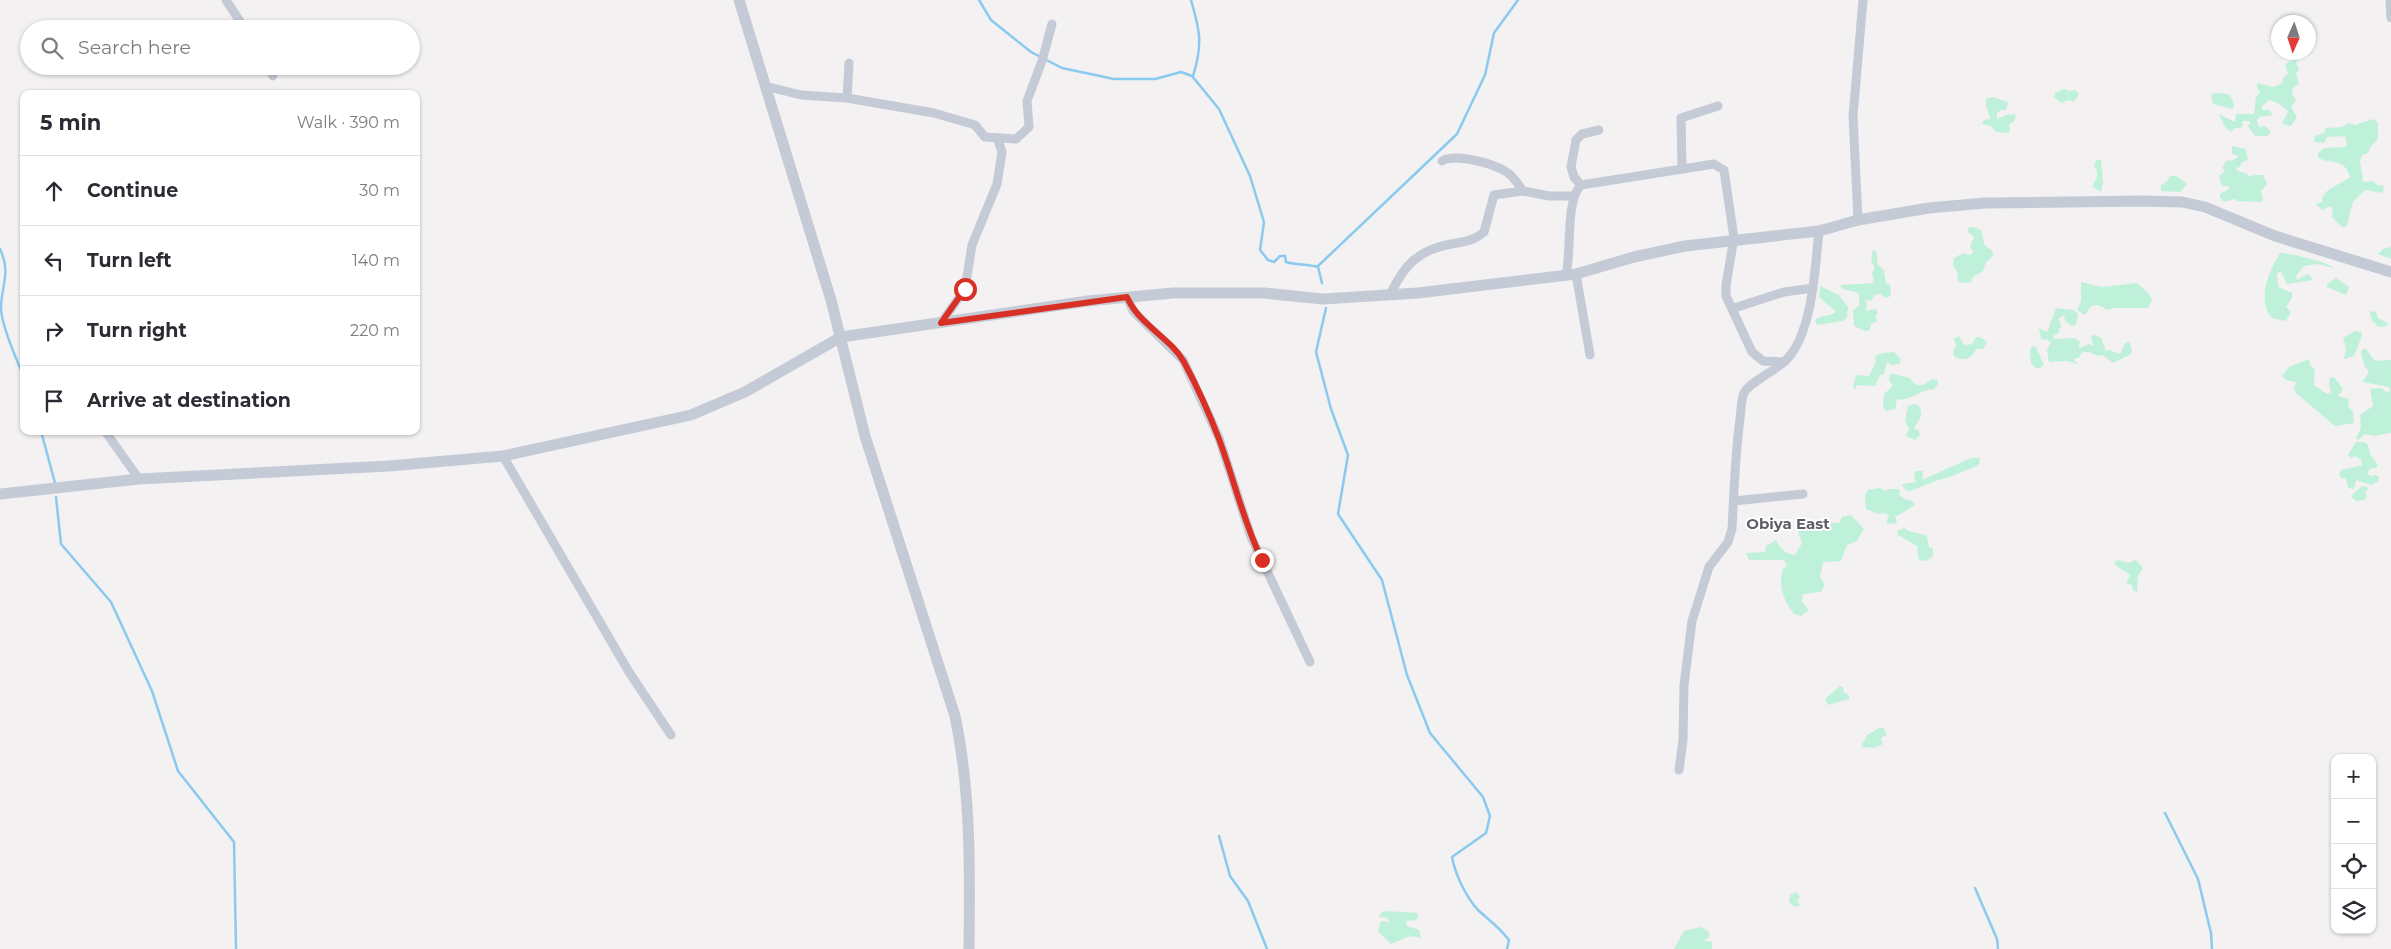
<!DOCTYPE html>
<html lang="en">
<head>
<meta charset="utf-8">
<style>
	body { margin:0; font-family:Montserrat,sans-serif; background:#f2f2f3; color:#2b2b33 }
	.controls { position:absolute; right:15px; bottom:15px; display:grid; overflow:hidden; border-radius:10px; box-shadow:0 1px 4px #0004 }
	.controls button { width:45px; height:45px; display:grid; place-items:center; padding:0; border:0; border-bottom:1px solid #e1e1e2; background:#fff; color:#2b2b33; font:25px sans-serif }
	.compass { position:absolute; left:2271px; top:15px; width:45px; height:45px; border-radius:50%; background:#fff; box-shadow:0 1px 4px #0004; rotate:183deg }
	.stop { position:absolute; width:15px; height:15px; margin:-11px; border:4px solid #d93025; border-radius:50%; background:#fff }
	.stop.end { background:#d93025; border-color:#fff; box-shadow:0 1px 5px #0008 }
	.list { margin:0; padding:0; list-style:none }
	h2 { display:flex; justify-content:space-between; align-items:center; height:65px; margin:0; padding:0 20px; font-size:21px }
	h2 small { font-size:16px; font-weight:400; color:#7c7c81 }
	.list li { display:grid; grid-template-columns:32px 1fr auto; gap:15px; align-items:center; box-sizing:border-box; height:70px; padding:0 20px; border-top:1px solid #e1e1e2 }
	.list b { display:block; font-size:19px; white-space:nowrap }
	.list em { font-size:16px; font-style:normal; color:#7c7c81 }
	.icon { flex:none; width:28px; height:28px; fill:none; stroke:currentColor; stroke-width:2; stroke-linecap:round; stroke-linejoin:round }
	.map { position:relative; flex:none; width:2391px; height:949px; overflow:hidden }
	.search { position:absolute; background:#fff; box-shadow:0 1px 4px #0004; left:20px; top:20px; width:400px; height:55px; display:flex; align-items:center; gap:12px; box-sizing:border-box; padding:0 18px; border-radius:28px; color:#7c7c81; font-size:19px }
	.panel { position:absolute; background:#fff; box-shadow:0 1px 4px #0004; left:20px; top:90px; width:400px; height:345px; border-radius:10px }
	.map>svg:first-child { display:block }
</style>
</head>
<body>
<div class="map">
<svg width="2391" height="949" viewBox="0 0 2391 949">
	<rect width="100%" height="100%" fill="#f3f1f1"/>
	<!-- green -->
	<g fill="#bff1da">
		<polygon points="2298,53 2300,55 2299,60 2296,61 2299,70 2296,73 2299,84 2292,89 2292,94 2296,100 2291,107 2297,117 2291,126 2282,124 2288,111 2278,103 2269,100 2262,106 2262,110 2269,110 2273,115 2259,117 2257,120 2259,127 2266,126 2271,133 2267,136 2255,136 2247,125 2251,124 2249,121 2242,121 2243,125 2241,128 2235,128 2231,132 2225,127 2219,114 2233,121 2235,121 2236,114 2254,114 2256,97 2260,92 2257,87 2257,83 2274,87 2282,83 2283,78 2288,74 2285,64 2293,60 2293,54"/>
		<polygon points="2064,89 2069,91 2075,90 2079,94 2074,102 2069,100 2061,103 2054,97 2055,93"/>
		<polygon points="2223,93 2230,95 2234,104 2233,109 2213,104 2211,94"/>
		<path d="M 1993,97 L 2008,102 L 2006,110 L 2001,110 L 1997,113 L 1997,119 L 2006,115 L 2016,114 L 2015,120 L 2009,125 L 2010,131 L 2008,133 L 1996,132 L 1991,126 L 1982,124 L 1984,120 L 1990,119 C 1989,111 1985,108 1986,99 Z"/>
		<path d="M 2374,119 L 2378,123 L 2378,139 L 2371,146 L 2368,153 L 2362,155 L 2360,160 L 2363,182 L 2372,181 L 2377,185 L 2384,186 L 2383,193 L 2365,190 L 2353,202 L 2347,225 L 2343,228 L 2332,217 L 2333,209 L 2330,206 L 2322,210 L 2316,204 L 2322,202 C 2322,188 2341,185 2350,177 C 2345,156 2326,165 2318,157 L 2318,153 L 2324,148 L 2345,147 L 2347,144 L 2345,136 L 2327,137 L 2324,143 L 2314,142 L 2315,136 L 2324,133 L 2326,128 L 2342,127 L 2349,123 L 2355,125 Z"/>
		<polygon points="2232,146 2246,149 2248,160 2241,163 2240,167 2236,168 2237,171 2246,173 2250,177 2254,175 2263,175 2267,184 2261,191 2263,200 2261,202 2238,201 2235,199 2224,202 2220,198 2220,194 2229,189 2229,186 2222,186 2219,176 2225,171 2222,168 2226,161 2233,160 2239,156 2232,154"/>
		<path d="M 2096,160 L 2101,160 L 2103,182 L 2101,192 L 2092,186 C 2097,178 2100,174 2094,166 Z"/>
		<polygon points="2170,176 2176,176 2187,184 2180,192 2161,191 2161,185 2167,181"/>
		<polygon points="1973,227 1981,230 1985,246 1992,250 1993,256 1986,262 1983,271 1973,277 1971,282 1963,283 1958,281 1957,271 1953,266 1954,258 1963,253 1970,255 1973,252 1970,247 1974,237 1968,232 1968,228"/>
		<polygon points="2391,247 2391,259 2378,254 2383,249"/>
		<polygon points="1873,250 1876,251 1878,265 1884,270 1886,283 1890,285 1891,296 1885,298 1880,294 1874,295 1871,301 1866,300 1867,306 1865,311 1876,309 1878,314 1875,316 1878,321 1871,324 1870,330 1865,331 1854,326 1853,310 1859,306 1859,293 1843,289 1840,285 1874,283 1872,273 1875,267 1871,262"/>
		<path d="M 2280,253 C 2288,253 2329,262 2334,268 L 2317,264 L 2304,266 L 2296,276 L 2297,280 L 2308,274 L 2313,280 L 2287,284 L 2281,271 L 2277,274 L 2278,287 L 2292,293 L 2292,298 L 2286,307 L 2291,312 L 2286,321 L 2272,318 C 2256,300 2269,271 2280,253 Z"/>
		<polygon points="2336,278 2349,287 2346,295 2327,287 2327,284"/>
		<polygon points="2081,282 2102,287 2137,283 2150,295 2152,301 2148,308 2115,308 2108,310 2098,305 2091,306 2085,315 2077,310 2081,301"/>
		<path d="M 1820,286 L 1839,295 L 1848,307 L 1847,317 L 1843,321 L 1817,325 L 1815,320 C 1821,314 1830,317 1836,312 L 1819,297 Z"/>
		<path d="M 2056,308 L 2073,310 L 2078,314 L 2076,325 L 2072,326 L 2065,321 L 2064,315 L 2058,319 L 2062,327 L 2059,328 L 2059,333 L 2053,336 L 2055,339 L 2075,338 L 2080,342 L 2078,347 L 2080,348 L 2089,344 L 2093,346 L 2091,336 L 2096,335 L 2101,338 L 2106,351 L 2109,350 L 2120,354 L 2126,342 L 2130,343 L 2132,352 L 2130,355 L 2113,363 L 2103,355 L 2097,356 C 2092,352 2087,351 2081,353 L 2080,357 L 2073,359 L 2078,364 L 2067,361 L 2049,362 L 2047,350 L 2051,343 L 2048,340 L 2041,339 L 2039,328 L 2047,332 Z"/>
		<polygon points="2373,311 2376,312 2378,318 2388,323 2386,326 2379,327 2372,321 2370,312"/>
		<polygon points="2355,331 2361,332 2362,336 2354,356 2344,359 2346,349 2343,338"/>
		<path d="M 1959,336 L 1964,345 L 1972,344 L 1976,337 L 1980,337 L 1987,342 L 1983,349 L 1976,349 C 1972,358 1964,363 1954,356 L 1953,350 L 1956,347 L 1954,339 Z"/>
		<polygon points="2032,346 2036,347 2044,365 2040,368 2035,368 2031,363 2030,351"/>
		<polygon points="2365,348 2375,361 2391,360 2391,433 2374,436 2365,434 2359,440 2356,438 2361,428 2360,415 2373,406 2370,389 2382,388 2387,393 2391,390 2388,387 2363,382 2369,371 2364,365 2361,351"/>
		<polygon points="1894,352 1901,359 1899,364 1892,365 1887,362 1884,374 1880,375 1875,386 1856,385 1856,390 1853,387 1856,375 1869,376 1876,362 1875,356 1882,353"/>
		<polygon points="2309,359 2310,365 2315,370 2314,385 2327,394 2331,392 2329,383 2330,378 2334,377 2343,389 2338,396 2349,399 2348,407 2353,411 2354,423 2335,426 2297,394 2294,388 2296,382 2286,380 2282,376 2289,367"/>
		<path d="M 1890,373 L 1910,378 C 1916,389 1924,386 1932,379 L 1937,380 L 1938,384 L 1934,389 C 1920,389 1911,402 1897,399 L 1895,409 L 1887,411 L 1883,408 L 1884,394 L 1893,386 L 1889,381 Z"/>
		<path d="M 1913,404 L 1918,405 C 1926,416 1917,421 1914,429 L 1919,430 L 1920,435 L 1915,440 L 1906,436 L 1909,429 L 1905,421 L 1908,406 Z"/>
		<polygon points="2356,442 2364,442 2368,445 2370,454 2378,465 2376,468 2370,469 2367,473 2371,476 2375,475 2379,477 2378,482 2371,485 2356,480 2354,489 2348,488 2346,479 2341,478 2339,474 2341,470 2362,465 2361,460 2356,456 2351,458 2348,455"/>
		<path d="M 1971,458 L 1980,458 L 1979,464 C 1977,467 1943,480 1941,479 L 1910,491 L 1905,490 L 1902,484 L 1917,482 L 1914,478 L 1915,471 L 1923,471 L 1922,480 Z"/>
		<polygon points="2362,486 2369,488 2365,492 2367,496 2365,500 2356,501 2351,496"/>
		<path d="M 1880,488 L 1886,491 L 1888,489 L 1899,489 L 1900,496 L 1907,500 L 1911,500 L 1915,505 C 1909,508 1903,514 1895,516 L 1897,523 L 1889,524 L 1886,522 L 1889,516 L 1885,513 L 1878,514 L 1866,509 L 1865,495 L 1868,490 Z"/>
		<path d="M 1851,515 L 1864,529 L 1857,541 L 1847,545 L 1841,561 L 1823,562 L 1820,577 L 1825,584 L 1821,592 L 1803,594 L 1802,602 L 1809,610 L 1801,616 L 1794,614 C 1783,599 1778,587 1783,569 L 1787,566 L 1784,560 L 1749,560 L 1746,553 L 1765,552 L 1766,546 L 1776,540 C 1780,548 1785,554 1795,555 L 1802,543 L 1798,532 L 1803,518 C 1809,521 1831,523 1839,523 L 1842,517 Z"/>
		<path d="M 1904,528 C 1912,534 1919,532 1927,536 L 1929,547 L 1933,549 L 1933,556 L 1926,561 L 1919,560 L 1917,546 L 1898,535 L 1897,531 Z"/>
		<path d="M 2117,560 L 2130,563 L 2133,560 L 2137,561 L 2143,568 L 2138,576 L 2137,592 L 2133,590 L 2132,585 L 2126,584 L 2130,575 C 2124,570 2119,569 2114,563 Z"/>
		<polygon points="1840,686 1844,688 1843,692 1849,695 1849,699 1828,705 1825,699"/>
		<polygon points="1879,728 1884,728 1887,735 1881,738 1883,744 1874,748 1861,747 1867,735"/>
		<polygon points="1796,892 1800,897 1797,900 1800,905 1795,907 1789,902 1790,895"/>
		<polygon points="1387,911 1417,913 1418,917 1416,920 1406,921 1407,926 1419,930 1421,938 1410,936 1391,944 1378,931 1381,921 1389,922 1388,918 1379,917 1381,913"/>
		<polygon points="1701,927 1709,932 1709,937 1704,941 1712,942 1712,949 1674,949 1684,931"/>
	</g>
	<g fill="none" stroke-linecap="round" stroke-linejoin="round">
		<!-- stream -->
		<g stroke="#8acaef" stroke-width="2.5">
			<path d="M 979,0 L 991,20 L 1031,52 L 1062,68 L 1114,79 L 1155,79 L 1181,72 L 1192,76 L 1219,109 L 1250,176 L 1264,222 L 1260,250 L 1268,260 L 1274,262 L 1280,256 L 1285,256 L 1286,262 C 1296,265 1307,264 1318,267 L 1322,283"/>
			<path d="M 1191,0 C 1200,31 1203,44 1193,76"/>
			<path d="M 0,249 C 11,272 2,284 1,306 C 0,323 17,361 24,377"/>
			<polyline points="1318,266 1457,134 1485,75 1494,33 1518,0"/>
			<path d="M 1326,308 L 1316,352 L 1331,409 L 1348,455 L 1338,514 L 1382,580 L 1407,675 L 1430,733 L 1483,797 L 1490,816 L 1486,833 L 1452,857 C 1455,874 1466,897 1478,910 C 1489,920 1500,928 1509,940 L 1507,949"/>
			<polyline points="41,431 55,483"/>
			<polyline points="56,497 61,544 111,602 152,691 178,771 234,842 236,949"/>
			<polyline points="2165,813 2198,879 2211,933 2212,949"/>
			<polyline points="1219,836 1230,876 1248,901 1267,949"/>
			<polyline points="1975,888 1997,939 1998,949"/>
		</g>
		<!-- minor -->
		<g stroke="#c4cad6" stroke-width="9">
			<polyline points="226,0 245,29"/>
			<polyline points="2390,0 2391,18"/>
			<polyline points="267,66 273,76"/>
			<polyline points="765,86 801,95 847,98 934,113 975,125 985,137 1016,139 1029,127 1027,101 1042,61 1052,24"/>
			<polyline points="847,98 849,63"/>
			<path d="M 1442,161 C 1455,153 1491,163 1505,171 C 1513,175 1518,184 1523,191"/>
			<polyline points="1682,169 1681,118 1718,106"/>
			<polyline points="1581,185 1574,177 1571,167 1576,140 1582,134 1599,130"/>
			<polyline points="1858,220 1853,116 1863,0"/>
			<polyline points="1576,274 1590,355"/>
			<path d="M 1566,275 C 1572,251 1565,201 1581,185 L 1714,164 L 1724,170 L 1734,238 L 1726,285 L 1726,296 L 1752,352 L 1763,361 L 1784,362"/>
			<path d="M 1390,295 C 1404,265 1418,250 1451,244 C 1463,242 1474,241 1484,232 L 1494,195 L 1523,191 L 1549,196 L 1573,196"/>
			<polyline points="1127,297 1133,311 1183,360 1219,438 1251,537 1310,662"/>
			<polyline points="1734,308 1784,292 1813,288"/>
			<polyline points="941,323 965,289 972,245 997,184 1002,152 998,140"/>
			<polyline points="105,431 139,479"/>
			<polyline points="503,456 629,672 671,735"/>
			<polyline points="1734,501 1803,494"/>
			<path d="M 1679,770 L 1683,740 L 1684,685 L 1692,621 L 1709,567 L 1728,542 L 1732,529 C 1734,492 1735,455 1740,419 C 1741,411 1741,400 1744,393 C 1749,382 1778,370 1788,358 C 1813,330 1815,267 1819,231"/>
		</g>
		<!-- tertiary -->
		<g stroke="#c4cad6" stroke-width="11">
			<path d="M 739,0 L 831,300 L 865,436 L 955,716 C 971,792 970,871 969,949"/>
			<polyline points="0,494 139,479 389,466 503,456 691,415 745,392 841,337 1088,301 1173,293 1264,293 1323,299 1418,293 1576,274 1634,257 1685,246 1819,231 1858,220 1929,208 1985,203 2142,201 2182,202 2205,207 2275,236 2391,272"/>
		</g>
	</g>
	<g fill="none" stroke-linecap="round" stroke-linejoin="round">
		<!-- route -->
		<path stroke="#d93025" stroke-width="6" d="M 965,289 L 941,323 L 1127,297 C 1139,325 1170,337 1184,362 C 1197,386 1209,413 1219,439 C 1234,479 1243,521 1262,560"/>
	</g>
	<g text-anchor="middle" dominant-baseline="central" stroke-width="4" stroke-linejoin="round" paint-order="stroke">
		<!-- quarter labels -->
		<g font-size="15" font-weight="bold" fill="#5d5f66" stroke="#fff">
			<text x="1788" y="523">Obiya East</text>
		</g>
	</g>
</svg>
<div class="controls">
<button>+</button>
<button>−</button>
<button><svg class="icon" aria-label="locate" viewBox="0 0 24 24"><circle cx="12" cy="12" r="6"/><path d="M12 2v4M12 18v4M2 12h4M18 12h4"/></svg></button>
<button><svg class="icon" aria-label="layers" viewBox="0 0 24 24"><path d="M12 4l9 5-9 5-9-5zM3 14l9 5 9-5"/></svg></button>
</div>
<svg class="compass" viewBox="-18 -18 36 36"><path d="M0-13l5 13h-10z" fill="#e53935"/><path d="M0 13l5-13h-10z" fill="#7c7c81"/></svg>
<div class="stop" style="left:965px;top:289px"></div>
<div class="stop end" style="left:1262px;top:560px"></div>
<div class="search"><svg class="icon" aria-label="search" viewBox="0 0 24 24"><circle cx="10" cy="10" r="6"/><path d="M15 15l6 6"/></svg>Search here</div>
<section class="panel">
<h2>5 min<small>Walk · 390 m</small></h2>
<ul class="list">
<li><svg class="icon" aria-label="ahead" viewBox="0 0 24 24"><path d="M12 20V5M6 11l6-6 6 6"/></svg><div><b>Continue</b></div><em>30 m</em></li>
<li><svg class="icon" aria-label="left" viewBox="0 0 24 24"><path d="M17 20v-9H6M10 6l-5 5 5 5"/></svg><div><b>Turn left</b></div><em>140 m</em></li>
<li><svg class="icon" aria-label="right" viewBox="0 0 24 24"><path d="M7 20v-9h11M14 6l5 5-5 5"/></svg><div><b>Turn right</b></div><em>220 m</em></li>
<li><svg class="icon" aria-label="arrive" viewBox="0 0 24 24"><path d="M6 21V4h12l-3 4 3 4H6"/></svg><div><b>Arrive at destination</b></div></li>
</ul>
</section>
</div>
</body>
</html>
